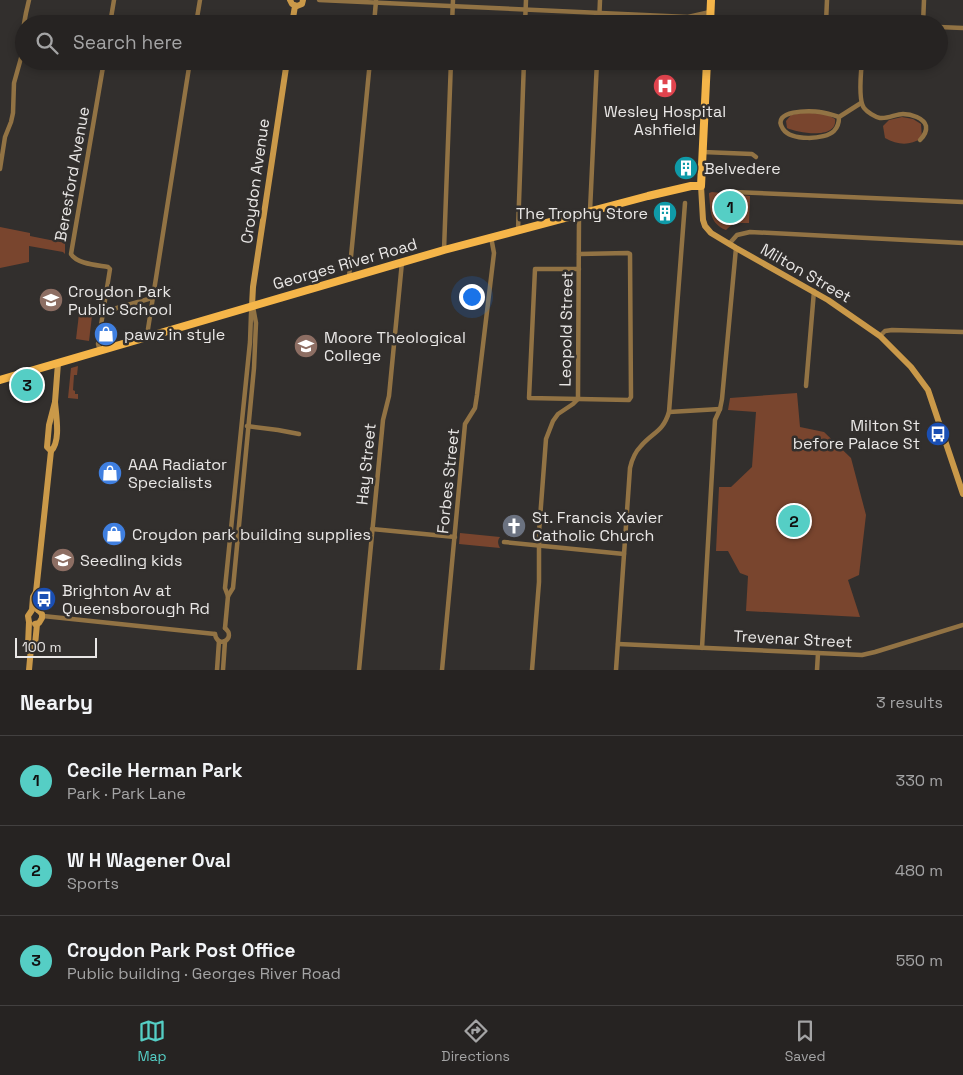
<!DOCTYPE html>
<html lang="en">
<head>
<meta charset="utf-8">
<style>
	body { margin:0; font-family:"Space Grotesk",sans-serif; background:#322f2f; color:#f1f3f6 }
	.scale { position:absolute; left:15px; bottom:12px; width:82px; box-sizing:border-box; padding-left:5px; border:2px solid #e9e7e6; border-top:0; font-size:14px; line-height:18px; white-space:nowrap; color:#e9e7e6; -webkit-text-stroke:4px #322f2d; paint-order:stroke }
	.you { position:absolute; left:471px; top:296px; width:18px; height:18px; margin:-12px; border:4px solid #fff; border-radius:50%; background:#1a73e8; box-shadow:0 0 0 8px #1a73e833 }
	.badge { display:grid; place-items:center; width:32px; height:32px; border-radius:50%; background:#55cec5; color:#111; font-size:16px; font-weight:700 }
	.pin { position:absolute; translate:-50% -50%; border:2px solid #fff; box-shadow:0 1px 5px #0006 }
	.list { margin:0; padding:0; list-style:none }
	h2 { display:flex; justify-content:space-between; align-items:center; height:65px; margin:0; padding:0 20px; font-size:21px }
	h2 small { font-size:16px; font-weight:400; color:#a4a4a5 }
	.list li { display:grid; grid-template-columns:32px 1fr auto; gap:15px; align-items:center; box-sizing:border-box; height:90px; padding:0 20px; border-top:1px solid #424040 }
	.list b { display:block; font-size:19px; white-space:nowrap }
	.list p { margin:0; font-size:16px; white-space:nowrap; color:#a4a4a5 }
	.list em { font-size:16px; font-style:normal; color:#a4a4a5 }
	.icon { flex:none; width:28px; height:28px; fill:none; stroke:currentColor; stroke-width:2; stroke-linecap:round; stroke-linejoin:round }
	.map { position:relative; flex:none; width:963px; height:670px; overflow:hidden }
	.search { position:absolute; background:#262322; box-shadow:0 2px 8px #0003; left:15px; right:15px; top:15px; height:55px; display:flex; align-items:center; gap:12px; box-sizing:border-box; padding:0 18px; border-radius:28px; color:#a4a4a5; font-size:19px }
	.sheet { height:335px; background:#262322 }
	nav { display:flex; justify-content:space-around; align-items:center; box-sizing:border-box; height:70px; border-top:1px solid #424040; background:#262322; font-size:14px; color:#a4a4a5 }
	nav a { display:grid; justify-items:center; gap:2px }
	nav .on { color:#55cec5 }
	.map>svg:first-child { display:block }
</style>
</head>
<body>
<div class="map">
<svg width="963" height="670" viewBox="0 0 963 670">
	<rect width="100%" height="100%" fill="#322f2d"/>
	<!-- green -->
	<g fill="#79452e">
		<path d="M 801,113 C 813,113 825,112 835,119 C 838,140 798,133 787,128 L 786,121 L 791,115 Z"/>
		<path d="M 902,117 L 913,119 L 921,124 L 922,138 C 909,146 898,145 885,138 L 883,126 L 889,120 Z"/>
		<path d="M 712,192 L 750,196 L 749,223 C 739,223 733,222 726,230 C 709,223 711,211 709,195 L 709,193 Z"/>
		<polygon points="0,227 30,233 30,236 65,243 65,254 63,252 29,246 29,262 0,268"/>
		<polygon points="79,314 92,316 89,341 76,339"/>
		<polygon points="78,366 77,375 74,375 73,390 75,391 75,394 78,394 78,399 68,398 71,368"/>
		<polygon points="797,393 800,427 824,432 851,458 866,515 859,575 848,580 860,617 746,611 748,576 740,573 728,551 716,551 719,487 731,487 752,467 756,412 728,410 730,398"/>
		<path d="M 460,533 L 500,537 C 497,541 498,544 500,548 L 459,544 Z"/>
	</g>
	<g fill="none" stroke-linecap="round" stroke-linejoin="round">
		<!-- street -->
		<g stroke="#927344" stroke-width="4.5">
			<polyline points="319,0 688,17 710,12"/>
			<polyline points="692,18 707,24"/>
			<polyline points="710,18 860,24"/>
			<polyline points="826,23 827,0"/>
			<polyline points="24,24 26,13 29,0"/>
			<polyline points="110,24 114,0"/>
			<polyline points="196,24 200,0"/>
			<polyline points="374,24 376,1"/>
			<polyline points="452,24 453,0"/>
			<polyline points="525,24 526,0"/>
			<polyline points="599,24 600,0"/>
			<polyline points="923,24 924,0"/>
			<polyline points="939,27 963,28"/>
			<path d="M 862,61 C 861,71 858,100 864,108 C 867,112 875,117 880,118 C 888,119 896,114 903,114 C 911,114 924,118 926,126 C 927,132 924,136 920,140"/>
			<path d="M 839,117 C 839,122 838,127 834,131 C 825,140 791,141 783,129 C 770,110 811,110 820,112 C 827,113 833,115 839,117 L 861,103"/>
			<polyline points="703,152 752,154 756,157"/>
			<polyline points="0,169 5,137 11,122 13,113 14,83 21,58 24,47"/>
			<polyline points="733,192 963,202"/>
			<polyline points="590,211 597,61"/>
			<polyline points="518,230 524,61"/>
			<polyline points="729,244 737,235 750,232 963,243"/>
			<polyline points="444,250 451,61"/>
			<polyline points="579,254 628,253 630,254 631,397 629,400 529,398 535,269 579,269"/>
			<polyline points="349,277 370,61"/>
			<polyline points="103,312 152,298"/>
			<polyline points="880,336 885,331 892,330 963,332"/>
			<polyline points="148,337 148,329 190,61"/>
			<path d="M 100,351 L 98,344 L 110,269 L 108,267 C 97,265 77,264 71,254 L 104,61"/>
			<polyline points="806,386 814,291"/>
			<polyline points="720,409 722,399 736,248"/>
			<polyline points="669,412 720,409 715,420 702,648"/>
			<polyline points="247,426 278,430 299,434"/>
			<polyline points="372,529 455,537"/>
			<polyline points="504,542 624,554"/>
			<polyline points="228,596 233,588 254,368 256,323 253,307"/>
			<polyline points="43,616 215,634"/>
			<polyline points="225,628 228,596 225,588 250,342 251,314 252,306"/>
			<path d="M 215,634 C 218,650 237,638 225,628"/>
			<polyline points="618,644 862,655 875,652 963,625"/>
			<polyline points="217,670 219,641"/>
			<polyline points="223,670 225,641"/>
			<polyline points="359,670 383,420 389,396 402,262"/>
			<polyline points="442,670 465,424 475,408 477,395 494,253 491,237"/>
			<polyline points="532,670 539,582 539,532 546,439 553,421 558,414 573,404 578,399 578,393 579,215"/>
			<path d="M 616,670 L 630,468 C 632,459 635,452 641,446 C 653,432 663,432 669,412 L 685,203"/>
			<polyline points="817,670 818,653"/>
		</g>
		<!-- secondary -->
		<g stroke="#ca9949" stroke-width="6">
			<polyline points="290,0 292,4 297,6 302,4 303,0"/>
			<polyline points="292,24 295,6"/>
			<polyline points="701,186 703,220 705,226 711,233 736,248 828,300 880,336 911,367 928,390 963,494"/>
			<polyline points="252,306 253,287 287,61"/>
			<polyline points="51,451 47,447 49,425 55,402 58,363"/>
			<polyline points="36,592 39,597 38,610"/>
			<polyline points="35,624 39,623 42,618 42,614 38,610"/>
			<path d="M 31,648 L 28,645 L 29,622 L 28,616 L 32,610 L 33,597 L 36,592 L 51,451 C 61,441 56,416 55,402"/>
			<polyline points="29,670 31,648 35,645 37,624"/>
		</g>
		<!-- primary -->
		<g stroke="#f5b549" stroke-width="8">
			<polyline points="710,24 711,0"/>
			<polyline points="0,380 444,250 648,196 691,186 701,186 707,61"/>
		</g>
	</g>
	<!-- icons -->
	<defs>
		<g id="hospital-disc" transform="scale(1.25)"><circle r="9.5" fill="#e0444e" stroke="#322f2d"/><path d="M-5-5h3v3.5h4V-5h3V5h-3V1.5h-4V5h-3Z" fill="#fff"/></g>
		<g id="building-disc" transform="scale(1.25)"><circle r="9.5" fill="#0f9aa8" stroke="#322f2d"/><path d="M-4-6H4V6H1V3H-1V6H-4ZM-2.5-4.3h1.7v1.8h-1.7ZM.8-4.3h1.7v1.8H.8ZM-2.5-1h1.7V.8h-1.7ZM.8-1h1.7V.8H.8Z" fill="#fff"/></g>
		<g id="school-disc" transform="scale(1.25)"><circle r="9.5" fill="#8d6e63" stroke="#322f2d"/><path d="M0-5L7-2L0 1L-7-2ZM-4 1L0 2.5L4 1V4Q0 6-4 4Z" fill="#fff"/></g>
		<g id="shop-disc" transform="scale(1.25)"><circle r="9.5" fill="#3f7fe0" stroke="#322f2d"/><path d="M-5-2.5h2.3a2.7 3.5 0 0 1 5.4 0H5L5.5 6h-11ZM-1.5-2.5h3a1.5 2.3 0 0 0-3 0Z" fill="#fff"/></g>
		<g id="bus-disc" transform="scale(1.25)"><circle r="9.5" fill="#1a4fb4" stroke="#322f2d"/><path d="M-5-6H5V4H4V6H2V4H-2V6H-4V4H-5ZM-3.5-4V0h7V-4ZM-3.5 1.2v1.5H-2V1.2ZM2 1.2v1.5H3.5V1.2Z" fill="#fff"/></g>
		<g id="church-disc" transform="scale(1.25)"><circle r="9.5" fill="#6b7280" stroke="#322f2d"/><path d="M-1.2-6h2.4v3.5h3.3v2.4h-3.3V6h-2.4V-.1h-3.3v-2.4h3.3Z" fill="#fff"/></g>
	</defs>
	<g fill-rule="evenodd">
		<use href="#hospital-disc" x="665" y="86"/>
		<use href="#building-disc" x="686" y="168"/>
		<use href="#building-disc" x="665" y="213"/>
		<use href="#school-disc" x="51" y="300"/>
		<use href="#shop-disc" x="106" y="334"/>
		<use href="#school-disc" x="306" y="346"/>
		<use href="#bus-disc" x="938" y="434"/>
		<use href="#shop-disc" x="110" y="473"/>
		<use href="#church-disc" x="514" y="526"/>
		<use href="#shop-disc" x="114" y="534"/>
		<use href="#school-disc" x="63" y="560"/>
		<use href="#bus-disc" x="44" y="599"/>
	</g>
	<g text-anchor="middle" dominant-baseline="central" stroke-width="5" stroke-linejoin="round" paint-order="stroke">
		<!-- poi labels -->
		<g font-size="16" fill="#e9e7e6" stroke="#322f2d" text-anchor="start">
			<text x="665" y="111" text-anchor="middle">Wesley Hospital<tspan x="665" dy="18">Ashfield</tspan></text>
			<text x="704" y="168">Belvedere</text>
			<text x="648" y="213" text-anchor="end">The Trophy Store</text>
			<text x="68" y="291">Croydon Park<tspan x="68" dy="18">Public School</tspan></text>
			<text x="124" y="334">pawz in style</text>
			<text x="324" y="337">Moore Theological<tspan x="324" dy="18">College</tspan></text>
			<text x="920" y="425" text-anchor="end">Milton St<tspan x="920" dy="18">before Palace St</tspan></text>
			<text x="128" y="464">AAA Radiator<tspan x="128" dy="18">Specialists</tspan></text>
			<text x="532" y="517">St. Francis Xavier<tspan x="532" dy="18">Catholic Church</tspan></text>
			<text x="132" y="534">Croydon park building supplies</text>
			<text x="80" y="560">Seedling kids</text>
			<text x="62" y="590">Brighton Av at<tspan x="62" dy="18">Queensborough Rd</tspan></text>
		</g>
		<!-- street labels -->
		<g font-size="16" fill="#e9e7e6" stroke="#322f2d">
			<text transform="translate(72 174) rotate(-80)">Beresford Avenue</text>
			<text transform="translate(255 181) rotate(-82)">Croydon Avenue</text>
			<text transform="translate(345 264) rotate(-16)">Georges River Road</text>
			<text transform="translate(806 273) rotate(30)">Milton Street</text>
			<text transform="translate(566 329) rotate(-89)">Leopold Street</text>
			<text transform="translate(366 464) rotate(-84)">Hay Street</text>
			<text transform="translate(448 481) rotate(-84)">Forbes Street</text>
			<text transform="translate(793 639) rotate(3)">Trevenar Street</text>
		</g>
	</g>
</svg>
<div class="scale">100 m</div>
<div class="you"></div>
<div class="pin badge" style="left:730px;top:207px">1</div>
<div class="pin badge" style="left:794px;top:521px">2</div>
<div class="pin badge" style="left:27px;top:385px">3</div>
<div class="search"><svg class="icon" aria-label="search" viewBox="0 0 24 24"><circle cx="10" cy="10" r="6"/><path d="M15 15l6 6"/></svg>Search here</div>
</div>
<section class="sheet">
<h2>Nearby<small>3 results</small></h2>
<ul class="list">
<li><span class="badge">1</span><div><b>Cecile Herman Park</b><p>Park · Park Lane</p></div><em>330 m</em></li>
<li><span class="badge">2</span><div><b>W H Wagener Oval</b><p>Sports</p></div><em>480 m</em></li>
<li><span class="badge">3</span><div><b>Croydon Park Post Office</b><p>Public building · Georges River Road</p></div><em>550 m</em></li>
</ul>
</section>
<nav>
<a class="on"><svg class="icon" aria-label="map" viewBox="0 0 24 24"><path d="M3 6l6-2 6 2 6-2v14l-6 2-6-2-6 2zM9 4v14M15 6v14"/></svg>Map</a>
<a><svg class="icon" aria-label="directions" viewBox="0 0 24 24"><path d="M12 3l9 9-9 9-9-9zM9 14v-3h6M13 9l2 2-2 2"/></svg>Directions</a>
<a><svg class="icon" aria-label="saved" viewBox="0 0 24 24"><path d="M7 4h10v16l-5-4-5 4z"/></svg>Saved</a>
</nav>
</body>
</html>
